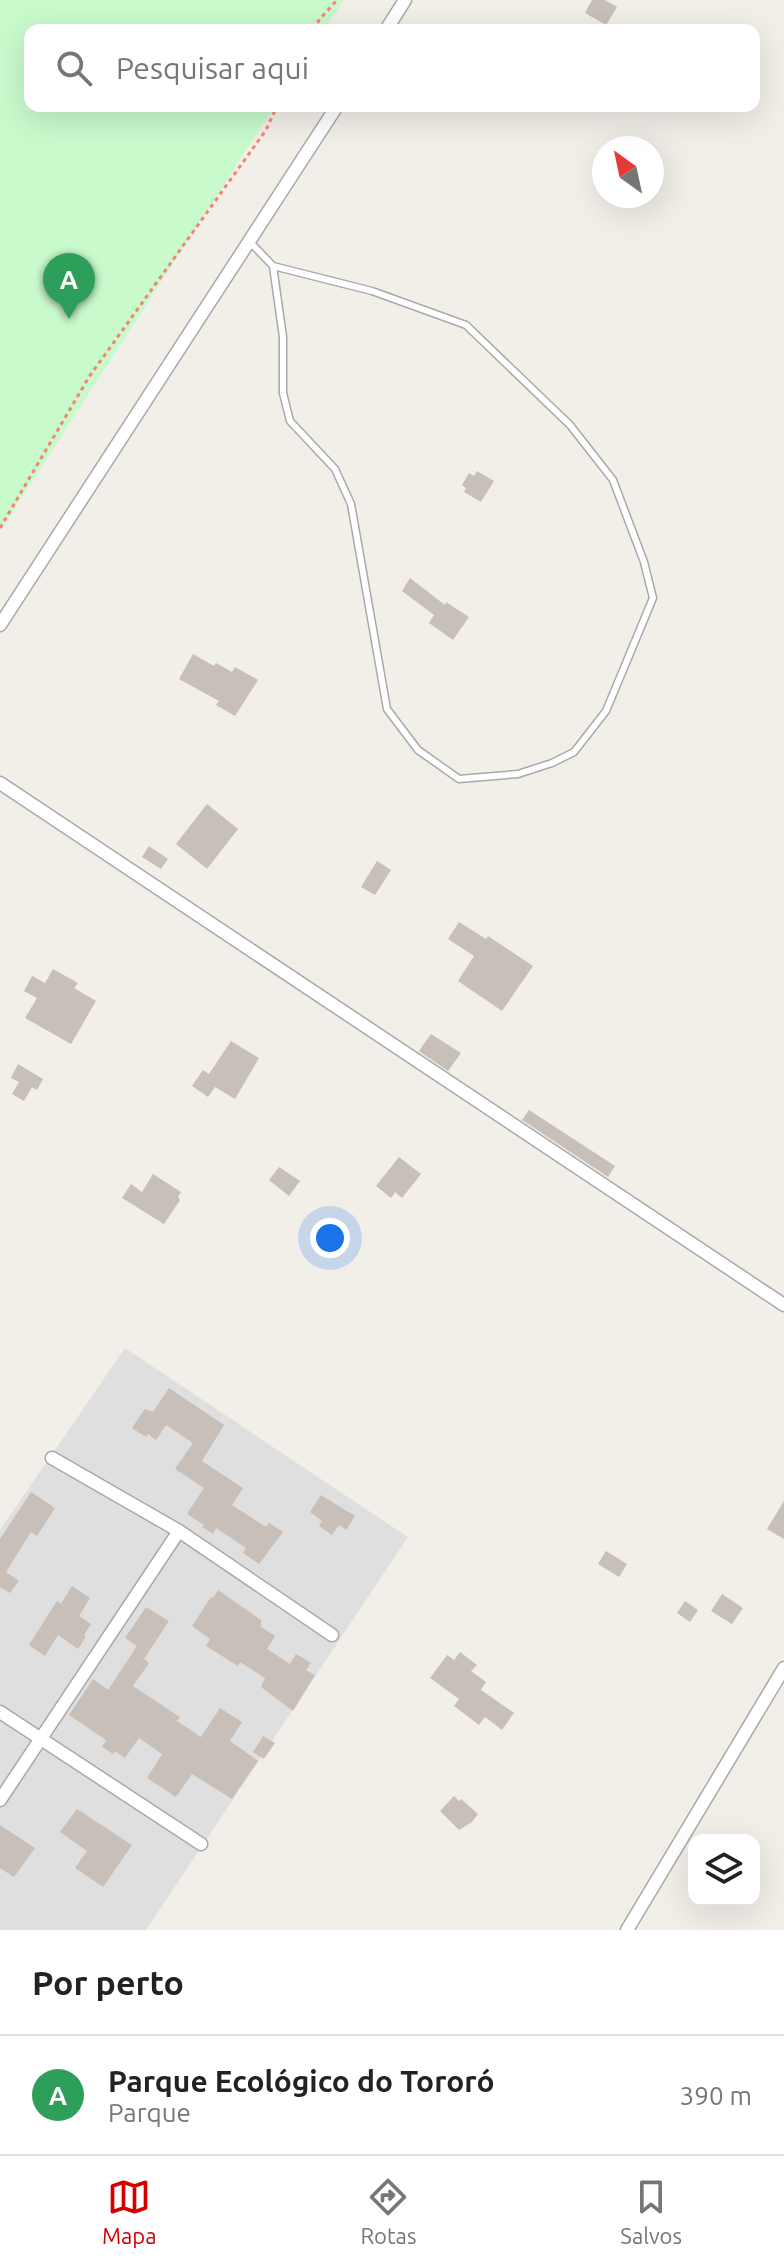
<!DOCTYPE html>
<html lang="pt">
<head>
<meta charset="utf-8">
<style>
	body { margin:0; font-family:Ubuntu,sans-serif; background:#f6f6f6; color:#222 }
	.controls { position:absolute; right:24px; bottom:24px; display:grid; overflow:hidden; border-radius:16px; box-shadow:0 8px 32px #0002 }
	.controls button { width:72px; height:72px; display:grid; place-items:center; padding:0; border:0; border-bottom:2px solid #e0e0e0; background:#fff; color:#222; font:40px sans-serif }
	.compass { position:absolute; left:592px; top:136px; width:72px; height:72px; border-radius:50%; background:#fff; box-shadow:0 8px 32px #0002; rotate:327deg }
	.you { position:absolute; left:330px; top:1238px; width:28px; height:28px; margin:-20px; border:6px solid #fff; border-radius:50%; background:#1a73e8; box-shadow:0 0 0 12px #1a73e833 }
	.badge { display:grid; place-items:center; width:52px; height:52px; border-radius:50%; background:#d40000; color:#fff; font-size:26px; font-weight:700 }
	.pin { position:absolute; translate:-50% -66px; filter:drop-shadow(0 2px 4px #0008) }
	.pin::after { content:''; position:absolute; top:42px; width:28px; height:24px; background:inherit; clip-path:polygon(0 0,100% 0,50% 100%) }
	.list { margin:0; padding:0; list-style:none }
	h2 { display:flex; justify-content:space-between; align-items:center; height:104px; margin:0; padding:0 32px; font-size:34px }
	h2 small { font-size:26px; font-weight:400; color:#767676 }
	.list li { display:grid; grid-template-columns:52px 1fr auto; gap:24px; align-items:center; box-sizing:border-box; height:120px; padding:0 32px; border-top:2px solid #e0e0e0 }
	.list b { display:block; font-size:30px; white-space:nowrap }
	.list p { margin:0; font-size:26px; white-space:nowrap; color:#767676 }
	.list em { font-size:26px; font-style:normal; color:#767676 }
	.icon { flex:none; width:44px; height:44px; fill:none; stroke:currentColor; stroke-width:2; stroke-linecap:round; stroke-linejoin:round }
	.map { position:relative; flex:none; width:784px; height:1930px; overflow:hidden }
	.search { position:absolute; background:#fff; box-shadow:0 8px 32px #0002; left:24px; right:24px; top:24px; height:88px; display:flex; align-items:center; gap:20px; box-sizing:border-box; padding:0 28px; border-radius:16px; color:#767676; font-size:30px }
	.sheet { height:224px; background:#fff }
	nav { display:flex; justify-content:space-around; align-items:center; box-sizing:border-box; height:112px; border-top:2px solid #e0e0e0; background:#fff; font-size:22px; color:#767676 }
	nav a { display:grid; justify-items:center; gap:4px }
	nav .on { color:#d40000 }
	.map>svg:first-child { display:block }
</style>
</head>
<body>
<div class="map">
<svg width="784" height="1930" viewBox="0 0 784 1930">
	<rect width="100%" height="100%" fill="#f2efe9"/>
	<!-- residential -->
	<polygon fill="#e0dfdf" points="125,1348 408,1537 146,1930 0,1930 0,1530"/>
	<!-- park -->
	<polygon fill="#c8facc" points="0,0 344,0 324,30 30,30 30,106 275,106 0,531"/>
	<!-- building -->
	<g fill="#c7bfb8">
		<polygon points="592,0 605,0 617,7 606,25 585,13"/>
		<polygon points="477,471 494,481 481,502 464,492 466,488 462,485 469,473 474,476"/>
		<polygon points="410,578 445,605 446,602 469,617 453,640 429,623 434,615 402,591"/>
		<polygon points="193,654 214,666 216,663 232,672 235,667 258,680 235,716 216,705 219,701 179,679"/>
		<polygon points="207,804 238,829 207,869 176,844"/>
		<polygon points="149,846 168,859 161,869 142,857"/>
		<polygon points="377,861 391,870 375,895 361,887"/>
		<polygon points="459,922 486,939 488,936 533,966 502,1011 458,981 474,956 448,939"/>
		<polygon points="53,969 78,983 74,988 96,1001 71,1044 25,1018 37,998 24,991 32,976 45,983"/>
		<polygon points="431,1034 461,1053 448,1071 419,1051"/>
		<polygon points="231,1041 259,1058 235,1099 215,1087 208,1097 192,1086 203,1070 209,1074"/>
		<polygon points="18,1064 43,1079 37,1090 32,1087 24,1101 12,1094 19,1082 11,1078"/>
		<polygon points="529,1110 615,1166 608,1177 522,1120"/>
		<polygon points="399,1157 421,1174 402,1198 395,1192 391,1198 376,1186"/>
		<polygon points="279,1167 300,1181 289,1196 269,1180"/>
		<polygon points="153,1174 181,1192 178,1197 180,1200 164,1224 122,1198 131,1184 142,1192"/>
		<polygon points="169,1388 224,1425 202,1461 243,1488 232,1505 266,1527 269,1523 283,1532 259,1564 243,1553 246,1548 216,1528 213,1534 202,1527 204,1525 187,1514 204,1488 175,1469 193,1443 166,1425 156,1440 148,1434 146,1437 132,1428 145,1409 153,1412"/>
		<polygon points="31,1492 55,1508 37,1536 31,1532 6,1572 19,1581 10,1593 0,1587 0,1539"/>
		<polygon points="321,1495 355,1516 346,1530 339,1525 332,1535 319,1526 322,1521 310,1512"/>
		<polygon points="784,1501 784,1539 767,1529"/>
		<polygon points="606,1551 627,1564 619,1577 598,1564"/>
		<polygon points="72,1586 90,1598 79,1616 91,1624 84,1635 86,1636 78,1649 58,1635 45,1656 29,1645 57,1601 61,1604"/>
		<polygon points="218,1590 261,1620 261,1627 275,1636 267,1649 290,1664 296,1654 311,1663 306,1670 315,1675 293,1711 261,1687 265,1678 240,1662 238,1666 206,1646 210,1639 192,1626 211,1597 213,1598"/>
		<polygon points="722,1594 743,1608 732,1624 711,1611"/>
		<polygon points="685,1601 698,1610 690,1622 677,1613"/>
		<polygon points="146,1607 169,1621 144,1659 149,1663 133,1686 180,1717 177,1721 201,1737 220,1708 242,1722 230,1741 258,1761 232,1799 192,1774 176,1797 147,1778 162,1754 139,1738 125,1758 115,1751 113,1754 102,1747 106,1740 69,1715 93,1679 108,1690 137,1646 125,1638"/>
		<polygon points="460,1652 477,1665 471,1671 486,1682 481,1690 514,1713 502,1730 485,1717 479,1725 454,1706 459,1699 430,1678 447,1655 454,1660"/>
		<polygon points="263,1736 275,1743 264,1759 253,1752"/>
		<polygon points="454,1796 459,1801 461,1799 478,1814 472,1822 459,1830 440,1811"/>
		<polygon points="77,1809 132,1845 103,1887 75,1868 87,1851 60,1832"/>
		<polygon points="0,1825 35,1848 14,1877 0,1868"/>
	</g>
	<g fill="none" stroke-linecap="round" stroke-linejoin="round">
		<!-- service casing -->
		<g stroke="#a9a9a9" stroke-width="9">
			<polyline id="service" points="249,241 273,266 372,291 466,325 570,425 613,480 644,562 653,598 606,711 574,752 552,763 518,774 459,779 418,750 387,709 351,504 335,469 290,421 283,393 283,337 273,266"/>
		</g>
		<!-- minor casing -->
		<g stroke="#a9a9a9" stroke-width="15">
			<g id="minor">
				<polyline points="386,30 405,0"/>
				<polyline points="0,625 337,106"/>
				<polyline points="0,783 784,1305"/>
				<polyline points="52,1458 179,1531 332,1635"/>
				<polyline points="0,1712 201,1844"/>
				<polyline points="0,1800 179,1531"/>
				<polyline points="627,1930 784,1668"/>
			</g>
		</g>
		<!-- path -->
		<g stroke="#fa8072" stroke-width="3" stroke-dasharray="4 4" stroke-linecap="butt">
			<polyline points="314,30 319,20 337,0"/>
			<polyline points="0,528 89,377 266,130 277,106"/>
		</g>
		<!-- service -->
		<use href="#service" stroke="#fff" stroke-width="6"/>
		<!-- minor -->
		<use href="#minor" stroke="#fff" stroke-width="12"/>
	</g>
</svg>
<div class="controls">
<button><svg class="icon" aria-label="layers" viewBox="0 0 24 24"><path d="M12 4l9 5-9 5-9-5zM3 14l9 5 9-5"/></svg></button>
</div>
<svg class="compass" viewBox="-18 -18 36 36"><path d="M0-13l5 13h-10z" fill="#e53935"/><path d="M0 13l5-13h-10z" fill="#767676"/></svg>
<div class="you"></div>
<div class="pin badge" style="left:69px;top:319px;background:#2e9e5b">A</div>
<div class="search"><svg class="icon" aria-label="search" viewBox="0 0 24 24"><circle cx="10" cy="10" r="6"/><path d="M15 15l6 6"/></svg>Pesquisar aqui</div>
</div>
<section class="sheet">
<h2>Por perto<small></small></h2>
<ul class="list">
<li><span class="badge" style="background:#2e9e5b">A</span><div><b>Parque Ecológico do Tororó</b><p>Parque</p></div><em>390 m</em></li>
</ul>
</section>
<nav>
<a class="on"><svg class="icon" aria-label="map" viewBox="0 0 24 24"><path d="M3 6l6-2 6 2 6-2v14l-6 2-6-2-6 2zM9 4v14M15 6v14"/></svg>Mapa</a>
<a><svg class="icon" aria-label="directions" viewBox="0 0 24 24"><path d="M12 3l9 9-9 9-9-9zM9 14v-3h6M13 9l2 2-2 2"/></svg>Rotas</a>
<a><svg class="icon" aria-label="saved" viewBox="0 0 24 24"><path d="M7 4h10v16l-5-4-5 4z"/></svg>Salvos</a>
</nav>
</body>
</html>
